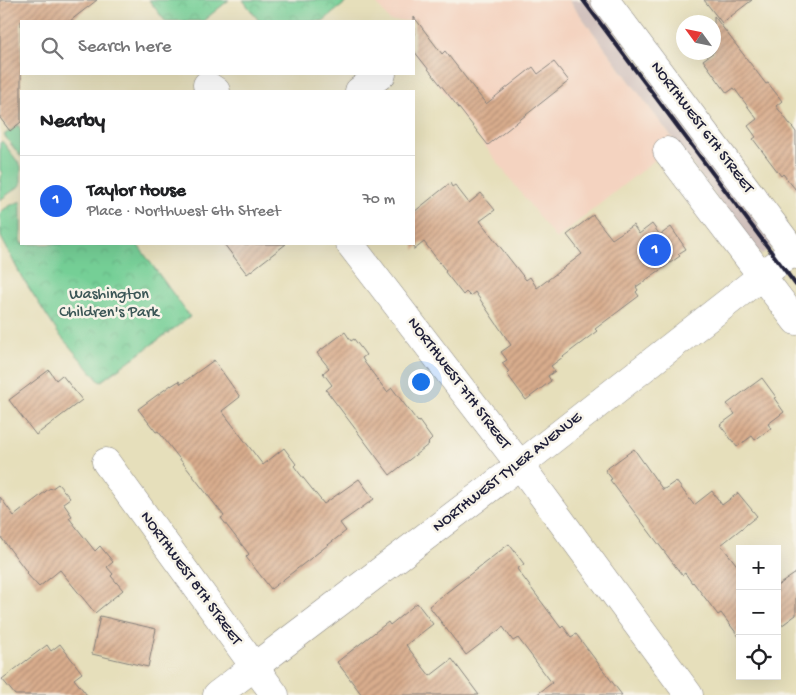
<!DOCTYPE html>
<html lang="en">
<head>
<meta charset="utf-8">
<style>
	body { margin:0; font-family:"Gochi Hand",sans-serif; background:#f6f6f6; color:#202124 }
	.controls { position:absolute; right:15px; bottom:15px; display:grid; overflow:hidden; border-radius:0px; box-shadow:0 5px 20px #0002 }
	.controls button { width:45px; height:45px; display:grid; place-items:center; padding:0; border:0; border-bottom:1px solid #e0e0e0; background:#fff; color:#202124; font:25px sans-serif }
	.compass { position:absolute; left:676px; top:15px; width:45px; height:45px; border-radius:50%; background:#fff; box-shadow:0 5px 20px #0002; rotate:303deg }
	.you { position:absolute; left:420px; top:381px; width:18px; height:18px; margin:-12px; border:4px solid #fff; border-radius:50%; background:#1a73e8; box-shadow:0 0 0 8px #1a73e833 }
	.badge { display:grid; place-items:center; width:32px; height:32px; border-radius:50%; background:#2563eb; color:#fff; font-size:16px; font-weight:700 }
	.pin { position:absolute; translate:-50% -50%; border:2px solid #fff; box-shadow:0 1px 5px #0006 }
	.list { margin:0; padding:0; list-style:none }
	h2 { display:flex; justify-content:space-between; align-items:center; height:65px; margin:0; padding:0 20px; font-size:21px }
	h2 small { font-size:16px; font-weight:400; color:#757577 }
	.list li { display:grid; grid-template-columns:32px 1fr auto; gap:15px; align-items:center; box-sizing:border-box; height:90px; padding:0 20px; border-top:1px solid #e0e0e0 }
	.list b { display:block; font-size:19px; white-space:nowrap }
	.list p { margin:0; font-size:16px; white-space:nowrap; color:#757577 }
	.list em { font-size:16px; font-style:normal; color:#757577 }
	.icon { flex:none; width:28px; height:28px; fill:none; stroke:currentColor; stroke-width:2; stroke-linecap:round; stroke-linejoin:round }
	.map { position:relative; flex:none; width:796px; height:695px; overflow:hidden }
	.search { position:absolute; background:#fff; box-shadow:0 5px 20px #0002; left:20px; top:20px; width:395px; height:55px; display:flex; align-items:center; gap:12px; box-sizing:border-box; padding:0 18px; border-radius:0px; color:#757577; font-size:19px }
	.panel { position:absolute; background:#fff; box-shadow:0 5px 20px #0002; left:20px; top:90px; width:395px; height:155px; border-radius:0px }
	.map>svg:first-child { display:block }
</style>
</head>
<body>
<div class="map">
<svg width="796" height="695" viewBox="0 0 796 695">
	<defs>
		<pattern id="park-crowns" width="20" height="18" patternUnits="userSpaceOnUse" patternTransform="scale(1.25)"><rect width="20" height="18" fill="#75cf96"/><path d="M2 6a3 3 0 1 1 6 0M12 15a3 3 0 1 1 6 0" fill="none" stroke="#65b182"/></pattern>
		<pattern id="building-hatch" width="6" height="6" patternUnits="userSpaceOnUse" patternTransform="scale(1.25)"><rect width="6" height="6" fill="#d9ad8d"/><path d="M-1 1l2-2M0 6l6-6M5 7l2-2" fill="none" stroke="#b08c74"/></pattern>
	</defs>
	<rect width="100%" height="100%" fill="#f7f3e8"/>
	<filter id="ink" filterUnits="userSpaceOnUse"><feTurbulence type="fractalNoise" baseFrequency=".02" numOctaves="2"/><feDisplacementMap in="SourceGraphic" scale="10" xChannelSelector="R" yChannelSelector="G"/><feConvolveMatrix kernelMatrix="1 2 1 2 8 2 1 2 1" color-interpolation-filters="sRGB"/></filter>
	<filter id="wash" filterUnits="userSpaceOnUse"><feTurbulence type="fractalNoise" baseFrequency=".0096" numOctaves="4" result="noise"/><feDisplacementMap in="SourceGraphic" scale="20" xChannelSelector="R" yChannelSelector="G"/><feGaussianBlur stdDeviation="1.12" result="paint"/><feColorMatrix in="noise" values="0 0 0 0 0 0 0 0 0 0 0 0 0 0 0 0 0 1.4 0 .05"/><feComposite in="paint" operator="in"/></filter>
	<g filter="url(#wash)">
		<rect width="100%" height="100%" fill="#e6dfbb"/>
		<!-- built -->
		<polygon fill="#f4d3c0" points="374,0 569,0 676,143 556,239 414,53 414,21 390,21"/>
		<!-- industrial -->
		<polygon fill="#d0c0bc" points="569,0 592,0 775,245 762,254 757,251"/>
		<!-- grass -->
		<g fill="#75cf96" stroke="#4c7868">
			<polygon points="18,125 21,130 21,157 4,135"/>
			<polygon points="2,141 21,166 21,185 0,200 0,185 2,173 0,170 0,143"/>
		</g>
		<!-- park -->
		<g fill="url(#park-crowns)" stroke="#4c7868">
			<polygon points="149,0 229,0 203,21 165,21"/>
			<polygon points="243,0 349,0 323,21 259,21"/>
			<polygon points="21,201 21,244 137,244 190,317 100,382 58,333 20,274 1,237 0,215 3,210 9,206"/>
		</g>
		<g id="blocks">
			<!-- building -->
			<g fill="url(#building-hatch)">
				<polygon points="0,0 97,0 70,21 21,21 21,122 10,131 0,118"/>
				<polygon points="704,0 752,0 722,23"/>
				<polygon points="714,16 766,84 768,83 782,101 776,106 796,132 796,190 783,174 781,176 753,139 756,137 748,126 757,119 734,88 727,93 703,60 714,52"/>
				<polygon points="414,17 442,54 445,51 486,104 533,67 538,74 554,62 569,81 488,145 414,51"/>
				<polygon points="450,183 452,187 455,185 469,203 481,193 495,210 480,221 526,280 530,277 537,288 582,254 567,235 593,215 612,239 633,225 639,234 652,224 660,235 671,227 686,249 678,254 680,256 636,287 638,290 636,292 639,296 595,329 597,331 551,366 555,371 548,376 551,381 526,400 507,374 509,372 502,363 507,360 501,352 511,345 475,292 470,296 466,292 463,295 445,272 446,271 424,242 414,250 414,212"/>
				<polygon points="224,244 286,244 247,274"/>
				<polygon points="345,332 351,341 354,339 366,355 362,358 365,363 387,392 392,388 418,422 419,421 432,439 428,443 429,444 390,475 326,390 332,385 323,373 329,368 317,353"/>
				<polygon points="214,360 240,397 222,411 263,465 284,448 296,464 294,466 300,474 324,504 359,479 374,499 340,523 346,531 271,589 246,557 249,554 221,518 224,516 158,431 156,432 138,409 171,385 171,386 179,381 181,384"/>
				<polygon points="49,370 56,380 62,375 82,400 36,435 9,400"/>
				<polygon points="762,378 776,397 774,398 784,412 768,424 771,428 755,440 752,436 737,447 720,425 735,414 727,404"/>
				<polygon points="634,449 663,490 676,481 694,505 712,491 722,505 738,493 757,516 721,545 740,569 740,638 721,613 718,615 693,582 692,583 685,573 682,575 610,480 612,479 605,470"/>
				<polygon points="58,484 70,498 63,503 72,516 69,518 95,551 100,546 113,562 107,567 113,574 111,576 123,590 95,613 60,570 39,587 26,573 27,572 0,536 0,497 14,516 50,488 51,489"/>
				<polygon points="509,544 524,564 517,569 561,628 563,626 571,637 576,634 622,695 536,695 552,683 518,638 513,641 503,627 466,655 429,606"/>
				<polygon points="796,573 796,615 777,629 777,586"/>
				<polygon points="417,603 433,624 406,645 430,676 452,659 479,695 362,695 337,662 388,622 390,625"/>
				<polygon points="100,616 156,629 148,667 92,654"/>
				<polygon points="60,644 82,673 74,679 87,695 15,695 2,679 47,645 51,651"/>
			</g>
		</g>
	</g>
	<g filter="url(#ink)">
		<use href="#blocks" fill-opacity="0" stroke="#84807b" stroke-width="1"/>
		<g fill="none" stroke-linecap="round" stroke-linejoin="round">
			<!-- minor casing -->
			<g stroke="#84807b" stroke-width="29">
				<g id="minor">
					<polyline points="605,0 796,255"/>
					<polyline points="207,85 216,91"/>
					<polyline points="359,91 382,74"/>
					<polyline points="667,151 796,321"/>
					<polyline points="350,244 520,465 689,695"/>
					<polyline points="106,462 275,695"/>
					<polyline points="217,695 520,465 796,249"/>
				</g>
			</g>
			<!-- minor -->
			<use href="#minor" stroke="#fff" stroke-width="28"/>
			<!-- rail -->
			<polyline stroke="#22223b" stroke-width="4" points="583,0 796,285"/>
		</g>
	</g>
	<g text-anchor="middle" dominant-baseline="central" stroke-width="5" stroke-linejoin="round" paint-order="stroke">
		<!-- street labels -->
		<g font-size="16" fill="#22223b" stroke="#f7f3e8">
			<text transform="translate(701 128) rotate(53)">NORTHWEST 6TH STREET</text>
			<text transform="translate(458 384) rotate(53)">NORTHWEST 7TH STREET</text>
			<text transform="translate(508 473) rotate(-38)">NORTHWEST TYLER AVENUE</text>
			<text transform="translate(190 579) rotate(54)">NORTHWEST 8TH STREET</text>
		</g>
		<!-- park labels -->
		<g font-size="16" fill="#3b5656" stroke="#f7f3e8">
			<text x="109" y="295">Washington<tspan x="109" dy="18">Children's Park</tspan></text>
		</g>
	</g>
</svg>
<div class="controls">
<button>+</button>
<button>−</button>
<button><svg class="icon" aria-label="locate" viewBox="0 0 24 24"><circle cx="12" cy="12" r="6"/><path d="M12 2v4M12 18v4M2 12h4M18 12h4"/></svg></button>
</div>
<svg class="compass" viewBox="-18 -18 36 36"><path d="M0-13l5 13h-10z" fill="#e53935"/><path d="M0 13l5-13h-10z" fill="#757577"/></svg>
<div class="you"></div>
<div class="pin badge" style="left:655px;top:250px">1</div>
<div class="search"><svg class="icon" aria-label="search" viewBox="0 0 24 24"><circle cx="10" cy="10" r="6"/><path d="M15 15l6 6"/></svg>Search here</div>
<section class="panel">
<h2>Nearby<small></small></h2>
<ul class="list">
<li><span class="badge">1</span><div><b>Taylor House</b><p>Place · Northwest 6th Street</p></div><em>70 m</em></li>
</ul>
</section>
</div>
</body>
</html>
